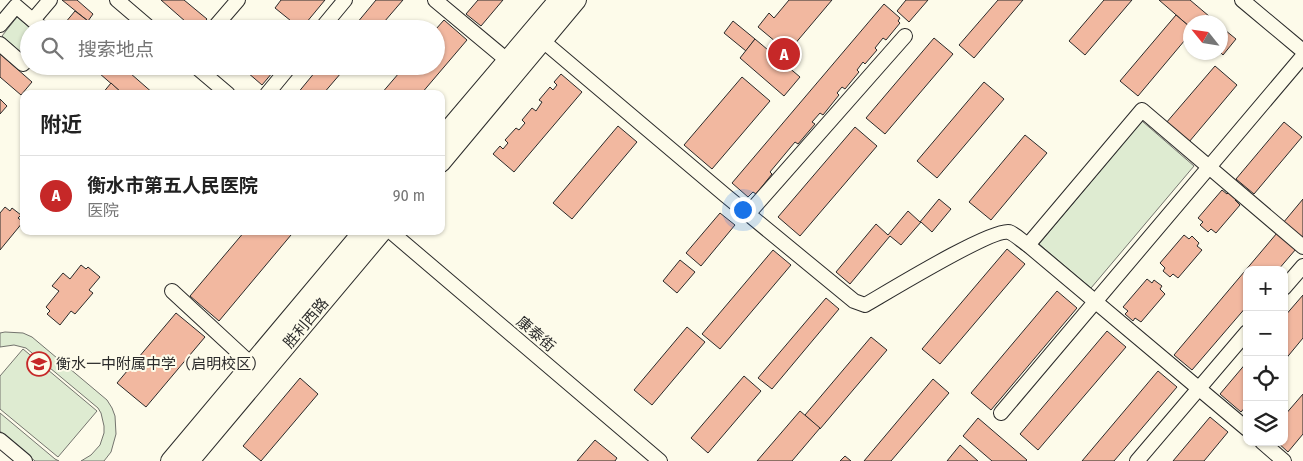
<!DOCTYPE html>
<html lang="zh">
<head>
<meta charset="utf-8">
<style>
	body { margin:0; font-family:"Fira Sans Condensed","Noto Sans SC",sans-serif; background:#f2f2f2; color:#222 }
	.controls { position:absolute; right:15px; bottom:15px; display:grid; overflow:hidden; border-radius:10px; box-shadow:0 1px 4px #0004 }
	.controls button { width:45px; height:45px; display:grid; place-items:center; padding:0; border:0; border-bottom:1px solid #e0e0e0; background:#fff; color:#222; font:25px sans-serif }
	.compass { position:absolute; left:1183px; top:15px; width:45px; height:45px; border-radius:50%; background:#fff; box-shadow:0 1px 4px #0004; rotate:300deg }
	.you { position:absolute; left:742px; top:209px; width:18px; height:18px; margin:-12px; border:4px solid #fff; border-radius:50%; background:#1a73e8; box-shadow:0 0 0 8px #1a73e833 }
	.badge { display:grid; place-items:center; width:32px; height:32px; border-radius:50%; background:#c62828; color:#fff; font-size:16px; font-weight:700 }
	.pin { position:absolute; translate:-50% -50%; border:2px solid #fff; box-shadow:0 1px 5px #0006 }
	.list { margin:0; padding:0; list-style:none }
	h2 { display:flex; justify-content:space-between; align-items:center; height:65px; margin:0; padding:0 20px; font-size:21px }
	h2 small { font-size:16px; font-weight:400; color:#767676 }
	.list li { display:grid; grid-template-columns:32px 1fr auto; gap:15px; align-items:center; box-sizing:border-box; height:80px; padding:0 20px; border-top:1px solid #e0e0e0 }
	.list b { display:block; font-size:19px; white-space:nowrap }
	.list p { margin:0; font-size:16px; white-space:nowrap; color:#767676 }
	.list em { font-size:16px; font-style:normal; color:#767676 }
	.icon { flex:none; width:28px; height:28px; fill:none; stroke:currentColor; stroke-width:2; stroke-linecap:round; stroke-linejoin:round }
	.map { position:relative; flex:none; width:1303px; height:461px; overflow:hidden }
	.search { position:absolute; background:#fff; box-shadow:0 1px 4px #0004; left:20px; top:20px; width:425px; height:55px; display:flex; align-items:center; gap:12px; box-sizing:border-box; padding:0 18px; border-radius:28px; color:#767676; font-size:19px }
	.panel { position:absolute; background:#fff; box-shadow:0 1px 4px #0004; left:20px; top:90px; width:425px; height:145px; border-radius:10px }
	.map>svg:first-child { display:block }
</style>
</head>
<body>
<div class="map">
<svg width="1303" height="461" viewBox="0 0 1303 461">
	<rect width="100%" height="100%" fill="#fdfbea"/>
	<!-- green -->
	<g fill="#deebd1" stroke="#74746e">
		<polygon points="17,17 31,29 29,29 29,47 23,54 2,36"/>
		<polygon points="1142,121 1194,166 1091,288 1039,244"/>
		<polygon points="5,332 23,333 32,337 107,400 112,408 115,416 116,434 111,452 104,461 81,461 91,455 100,445 104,433 104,426 101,413 98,408 26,348 14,345 0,347 0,333"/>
		<polygon points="23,349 97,411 58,457 0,409 0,376"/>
		<polygon points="0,413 55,459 59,461 35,461 0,431"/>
	</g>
	<!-- building -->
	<g fill="#f2b8a0" stroke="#2b2b2b">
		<polygon points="62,0 77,0 93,14 88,21"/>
		<polygon points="161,0 184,0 207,19 198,29 194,29"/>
		<polygon points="281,0 325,0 301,29 275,8"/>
		<polygon points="376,0 403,0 378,29 352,29"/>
		<polygon points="478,0 503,0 481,26 466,14"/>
		<polygon points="789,0 832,0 788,52 758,27 769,13 774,18"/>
		<polygon points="906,0 928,0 909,22 897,11"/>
		<polygon points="998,0 1023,0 974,58 959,45"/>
		<polygon points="1104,0 1132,0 1085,55 1069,41"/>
		<polygon points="1159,0 1190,0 1216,22 1190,22 1190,27"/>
		<polygon points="884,4 900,18 898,21 900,23 886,40 883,38 875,48 877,50 865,64 863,62 857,70 859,72 845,89 842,87 837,93 839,95 823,115 820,113 812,122 815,124 798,144 795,142 770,172 772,174 756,194 753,192 748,197 732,183"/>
		<polygon points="75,11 88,21 81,29 60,29"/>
		<polygon points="1176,15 1190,27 1190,34 1138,96 1120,81"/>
		<polygon points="444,20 467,40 421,94 381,94 405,66 436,66 436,29"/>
		<polygon points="733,21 755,39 746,51 724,33"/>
		<polygon points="229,24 235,29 225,29"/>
		<polygon points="1220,26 1236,39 1223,55 1220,52"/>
		<polygon points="934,38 953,54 885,134 866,118"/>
		<polygon points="755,39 800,77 784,96 740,58"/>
		<polygon points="0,54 32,82 21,95 0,77"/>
		<polygon points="40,66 50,66 45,71"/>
		<polygon points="91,66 122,66 154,94 123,94"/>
		<polygon points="240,66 278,66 262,85"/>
		<polygon points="320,66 347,66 323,94 297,94"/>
		<polygon points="1215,66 1237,85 1189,142 1166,123"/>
		<polygon points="561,74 582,92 514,172 493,154 500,146 503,149 508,143 505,140 516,128 519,130 525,123 522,120 532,108 536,111 542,102 539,100 550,87 553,90 557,85 554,82"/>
		<polygon points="742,77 770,101 712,169 684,145"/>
		<polygon points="984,82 1004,99 937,178 917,161"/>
		<polygon points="111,83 123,94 102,94"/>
		<polygon points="0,99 7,106 0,114"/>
		<polygon points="1284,122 1302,137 1254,194 1236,179"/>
		<polygon points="618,126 637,142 572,219 553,203"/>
		<polygon points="855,127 877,146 800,236 778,217"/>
		<polygon points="1025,135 1047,153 991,220 969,202"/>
		<polygon points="1222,190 1227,194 1230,191 1237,198 1235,200 1240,205 1216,233 1211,229 1208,232 1200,225 1203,222 1198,218"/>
		<polygon points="939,199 951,209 932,232 921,222 901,245 890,236 850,284 836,272 876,224 888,235 908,211 920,222"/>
		<polygon points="1303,199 1303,236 1301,239 1283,223"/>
		<polygon points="5,207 10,211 12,208 21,215 18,218 23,222 0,250 0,213"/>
		<polygon points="720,213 735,225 701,266 686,253"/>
		<polygon points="245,231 291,231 291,235 219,321 190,296"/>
		<polygon points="1277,233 1296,249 1278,270 1247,270 1247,306 1192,370 1174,355"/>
		<polygon points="1184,235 1189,239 1192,236 1199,243 1197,246 1202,250 1178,278 1173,274 1170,277 1163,271 1165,268 1160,263"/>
		<polygon points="1007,249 1025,264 940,364 922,349"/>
		<polygon points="773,250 791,265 720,349 702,334"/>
		<polygon points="680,260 695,272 677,293 663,281"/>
		<polygon points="81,265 86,269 88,267 100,277 89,290 93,293 75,314 71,311 60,325 47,314 50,311 46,307 59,291 52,286 63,273 70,279"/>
		<polygon points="1147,279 1152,283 1154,280 1162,286 1160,289 1165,294 1141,322 1135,318 1133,321 1125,314 1128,311 1123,307"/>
		<polygon points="1057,291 1077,308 991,410 971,393"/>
		<polygon points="1303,295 1303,338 1284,361 1284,317"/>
		<polygon points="826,298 839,309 772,389 758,378"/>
		<polygon points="176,313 205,337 146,407 117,383"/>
		<polygon points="687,327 705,342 652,405 634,390"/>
		<polygon points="1107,331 1126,347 1038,450 1020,434"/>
		<polygon points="871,337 887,350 820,429 805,415"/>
		<polygon points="1247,362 1247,405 1241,412 1220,394"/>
		<polygon points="1158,371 1177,387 1114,461 1082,461"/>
		<polygon points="744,376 761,391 708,453 691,438"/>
		<polygon points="300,378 318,394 261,461 243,446"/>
		<polygon points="933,379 949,393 891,461 864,461"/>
		<polygon points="1303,394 1303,434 1288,452 1277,442 1284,442 1284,416"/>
		<polygon points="800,411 820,428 792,461 757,461"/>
		<polygon points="1210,417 1228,432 1204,461 1173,461"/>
		<polygon points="978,418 1027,460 1026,461 992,461 963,436"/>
		<polygon points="595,440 617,458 615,461 577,461"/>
		<polygon points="960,445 978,461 947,461"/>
		<polygon points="845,456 851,461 840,461"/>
	</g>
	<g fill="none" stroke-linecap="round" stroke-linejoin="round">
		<!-- minor casing -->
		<g stroke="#2b2b2b" stroke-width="16">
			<g id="minor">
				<polyline points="117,0 151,29"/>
				<polyline points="435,0 507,60"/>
				<polyline points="1242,0 1303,51"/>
				<polyline points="33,20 50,0"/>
				<polyline points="0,25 16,6 43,29"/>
				<polyline points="213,29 238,0"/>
				<polyline points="321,29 345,0"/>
				<path d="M 543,41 L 725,195 L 854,301 L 865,305 C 886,293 992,228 1009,232 C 1015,234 1023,242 1028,245 L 1247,429"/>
				<polyline points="0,44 23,64 29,57"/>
				<polyline points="195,66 228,94"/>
				<polyline points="267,94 290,66"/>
				<polyline points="748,214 905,36"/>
				<polyline points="390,231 660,461"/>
				<polyline points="1028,245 1142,110 1303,247"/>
				<polyline points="1284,288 1303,266"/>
				<polyline points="172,291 251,364"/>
				<polyline points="1001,413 1303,56"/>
				<polyline points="0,440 25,461"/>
				<polyline points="1262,442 1284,461"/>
				<polyline points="1137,461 1247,332"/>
			</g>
		</g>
		<!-- major casing -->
		<g stroke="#2b2b2b" stroke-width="20">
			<g id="major">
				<polyline points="441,138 558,0"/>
				<polyline points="441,163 577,0"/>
				<polyline points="170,461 363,231"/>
				<polyline points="190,461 383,231"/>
			</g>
		</g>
		<!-- minor -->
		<use href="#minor" stroke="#fdfbea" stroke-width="14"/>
		<!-- major -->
		<use href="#major" stroke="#fdfbea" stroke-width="18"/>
	</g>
	<!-- icons -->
	<defs>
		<g id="school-ring" transform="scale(1.25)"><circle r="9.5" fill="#fdfbea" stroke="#c62828" stroke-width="1.5"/><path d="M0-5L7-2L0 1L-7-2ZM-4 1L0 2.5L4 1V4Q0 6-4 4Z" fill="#c62828"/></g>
	</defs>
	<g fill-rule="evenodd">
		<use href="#school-ring" x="39" y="364"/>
	</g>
	<g text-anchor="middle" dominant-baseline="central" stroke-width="4" stroke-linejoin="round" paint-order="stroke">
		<!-- street labels -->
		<g font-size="15" fill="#2b2b2b" stroke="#fdfbea">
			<text transform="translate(306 323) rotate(-50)">胜利西路</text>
			<text transform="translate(536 334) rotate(40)">康泰街</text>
		</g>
		<!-- poi labels -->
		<g font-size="15" fill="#2b2b2b" stroke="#fdfbea" text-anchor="start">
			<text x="56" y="364">衡水一中附属中学（启明校区）</text>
		</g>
	</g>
</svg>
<div class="controls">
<button>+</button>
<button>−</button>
<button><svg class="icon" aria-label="locate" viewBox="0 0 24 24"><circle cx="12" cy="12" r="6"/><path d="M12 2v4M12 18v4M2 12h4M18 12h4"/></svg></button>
<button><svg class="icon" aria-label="layers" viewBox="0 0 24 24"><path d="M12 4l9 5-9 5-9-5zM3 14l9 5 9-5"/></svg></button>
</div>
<svg class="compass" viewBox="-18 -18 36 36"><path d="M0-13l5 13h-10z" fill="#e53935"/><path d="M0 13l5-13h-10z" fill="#767676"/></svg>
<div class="you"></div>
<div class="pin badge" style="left:784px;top:54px">A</div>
<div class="search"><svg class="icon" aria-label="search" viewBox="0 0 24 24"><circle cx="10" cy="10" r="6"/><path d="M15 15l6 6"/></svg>搜索地点</div>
<section class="panel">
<h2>附近<small></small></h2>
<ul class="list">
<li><span class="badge">A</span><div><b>衡水市第五人民医院</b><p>医院</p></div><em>90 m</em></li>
</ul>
</section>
</div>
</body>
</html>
